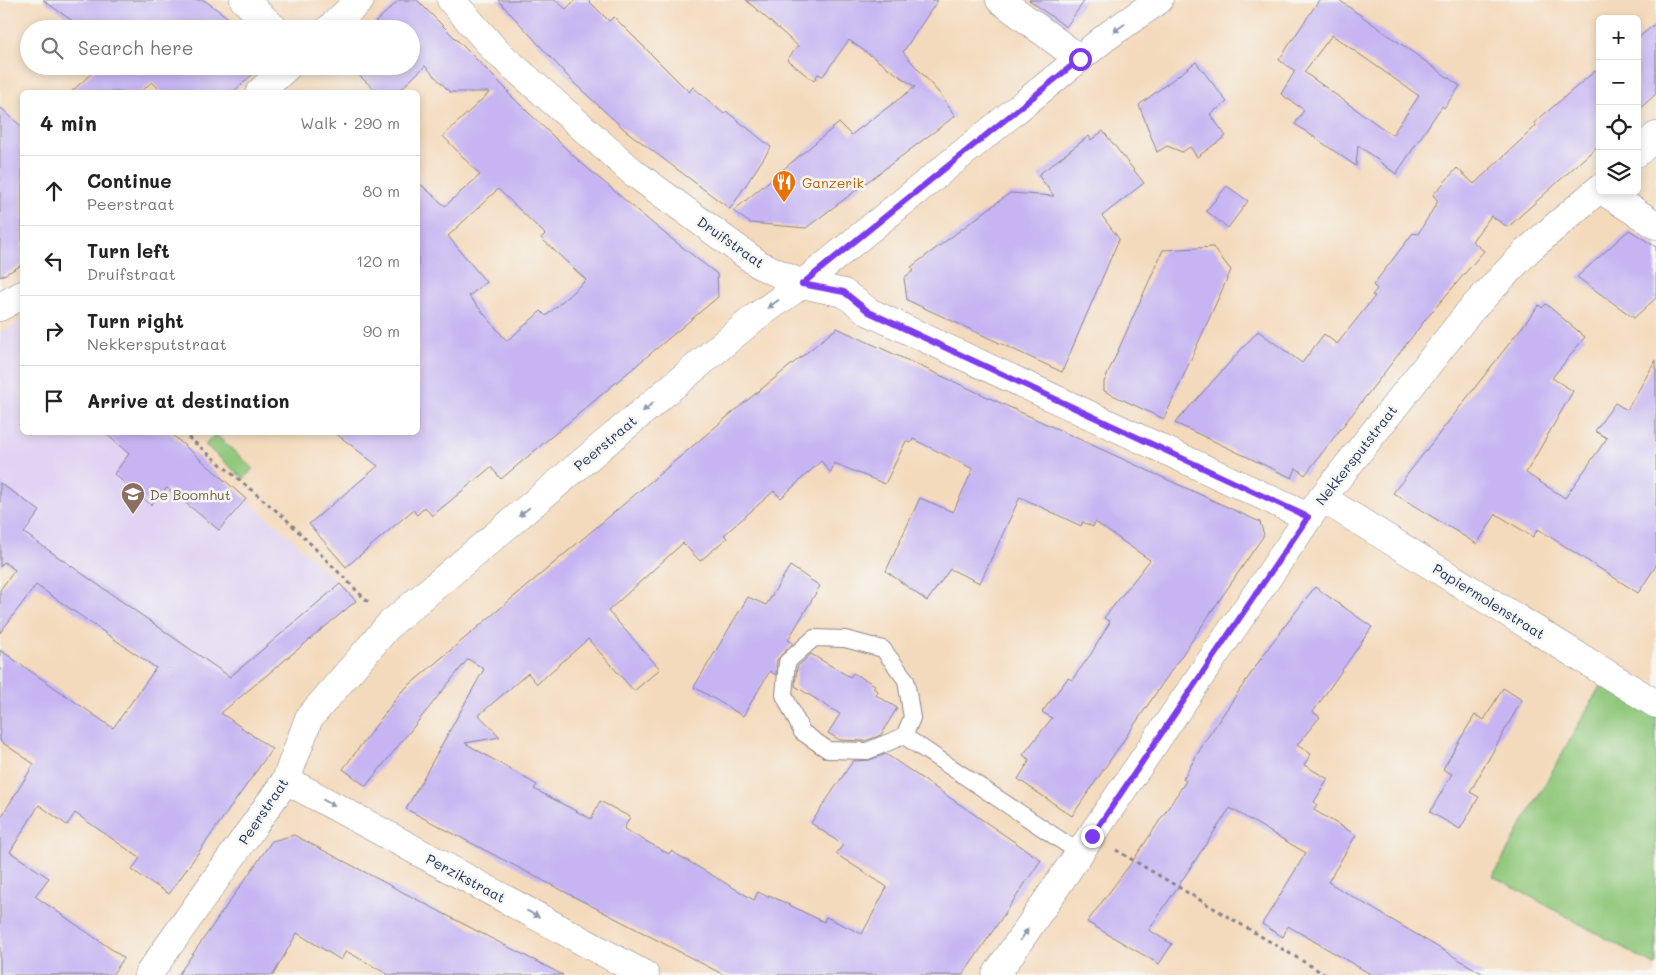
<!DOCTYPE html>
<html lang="en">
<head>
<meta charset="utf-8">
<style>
	body { margin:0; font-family:Mali,sans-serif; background:#f6f6f6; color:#222 }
	.controls { position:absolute; right:15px; top:15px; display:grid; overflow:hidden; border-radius:8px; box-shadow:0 2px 8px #0003 }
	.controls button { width:45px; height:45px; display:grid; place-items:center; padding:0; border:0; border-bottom:1px solid #e0e0e0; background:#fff; color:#222; font:25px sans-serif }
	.stop { position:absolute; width:15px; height:15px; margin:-11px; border:4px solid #7c3aed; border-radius:50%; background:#fff }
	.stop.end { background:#7c3aed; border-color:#fff; box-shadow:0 1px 5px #0008 }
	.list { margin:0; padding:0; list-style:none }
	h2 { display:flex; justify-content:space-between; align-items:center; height:65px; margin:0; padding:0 20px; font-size:21px }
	h2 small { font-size:16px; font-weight:400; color:#767676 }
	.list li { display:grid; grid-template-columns:32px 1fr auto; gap:15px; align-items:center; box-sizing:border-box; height:70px; padding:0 20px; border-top:1px solid #e0e0e0 }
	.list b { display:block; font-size:19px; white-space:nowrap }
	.list p { margin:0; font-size:16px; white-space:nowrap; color:#767676 }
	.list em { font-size:16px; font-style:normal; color:#767676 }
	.icon { flex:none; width:28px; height:28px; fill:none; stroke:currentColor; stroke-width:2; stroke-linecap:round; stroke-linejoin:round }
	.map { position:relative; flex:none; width:1656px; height:975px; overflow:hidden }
	.search { position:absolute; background:#fff; box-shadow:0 2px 8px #0003; left:20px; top:20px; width:400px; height:55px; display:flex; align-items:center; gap:12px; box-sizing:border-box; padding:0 18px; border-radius:28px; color:#767676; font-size:19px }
	.panel { position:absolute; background:#fff; box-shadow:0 2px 8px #0003; left:20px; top:90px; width:400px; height:345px; border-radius:8px }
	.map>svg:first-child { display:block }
</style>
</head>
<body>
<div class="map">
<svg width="1656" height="975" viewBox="0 0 1656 975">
	<rect width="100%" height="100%" fill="#f6f6f2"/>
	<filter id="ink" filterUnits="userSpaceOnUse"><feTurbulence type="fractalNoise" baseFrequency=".02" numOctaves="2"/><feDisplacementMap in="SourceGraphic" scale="10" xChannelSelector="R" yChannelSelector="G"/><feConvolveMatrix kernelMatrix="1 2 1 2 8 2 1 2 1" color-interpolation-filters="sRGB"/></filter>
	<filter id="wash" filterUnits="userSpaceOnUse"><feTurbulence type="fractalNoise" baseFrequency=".0096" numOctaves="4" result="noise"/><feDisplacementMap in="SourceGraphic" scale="20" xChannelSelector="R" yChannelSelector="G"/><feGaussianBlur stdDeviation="1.12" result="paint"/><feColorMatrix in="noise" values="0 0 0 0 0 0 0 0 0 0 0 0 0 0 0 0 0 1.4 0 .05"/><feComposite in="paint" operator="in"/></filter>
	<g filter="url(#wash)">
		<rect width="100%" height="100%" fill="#f4dabc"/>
		<!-- built -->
		<polygon fill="#e1d4f3" points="22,321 22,432 169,433 285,532 356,601 250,692 221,713 0,559 0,333"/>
		<!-- green -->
		<g fill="#90c77a" stroke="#567b6c">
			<polygon points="215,434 253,468 244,479 205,445"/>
			<polygon points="1603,681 1656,715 1656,966 1493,876"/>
		</g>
		<g id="blocks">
			<!-- building -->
			<g fill="#c6b5f2" fill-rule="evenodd">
				<polygon points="43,0 204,0 244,29 84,29"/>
				<path d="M 399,0 L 417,0 L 509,92 L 507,92 L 579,161 L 664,233 L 717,274 L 718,297 L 501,479 L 491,467 L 432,516 L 425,507 L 417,515 L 413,510 L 346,567 L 309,524 L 378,466 L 334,432 L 418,432 L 418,182 L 445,206 L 480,175 L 443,136 L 490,92 L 450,92 L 425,66 L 398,92 L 377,92 L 349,66 L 411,66 L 411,29 L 368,29 ZM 498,189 L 545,234 L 541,238 L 586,280 L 546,316 L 541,311 L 507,341 L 469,296 L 486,282 L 448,236 Z"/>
				<polygon points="498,0 555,0 566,9 575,0 588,0 609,21 614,17 689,92 693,87 724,114 726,111 771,147 730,209 625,130 574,83"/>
				<polygon points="746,0 938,0 903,52 940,94 955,116 806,228 750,223 733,211 839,123 851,135 915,87 849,40 823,76 818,74 814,81 787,60 798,46"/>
				<polygon points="1029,0 1085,0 1066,27"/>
				<path d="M 1319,0 L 1339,0 L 1460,86 L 1444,108 L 1442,106 L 1396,174 L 1358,145 L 1356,166 L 1295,124 L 1304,110 L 1281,94 L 1295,71 L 1279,60 ZM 1332,35 L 1419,96 L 1392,135 L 1304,72 Z"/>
				<polygon points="1656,23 1656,94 1637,111 1637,39"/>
				<polygon points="1196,62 1227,102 1210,114 1226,136 1197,157 1190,147 1182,152 1167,146 1157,152 1139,105"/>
				<polygon points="100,66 262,66 233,92 162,92 152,82 140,92 71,92"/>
				<polygon points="1595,71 1597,73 1600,71 1600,144 1508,227 1491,216 1472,241 1484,251 1425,320 1305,475 1296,468 1292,478 1175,423 1258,331 1302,363 1324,334 1337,344 1375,296 1372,295 1377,289 1373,285 1413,233 1418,234 1438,201 1433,195 1457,168 1474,184 1536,126 1534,123"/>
				<polygon points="0,107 22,127 22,265 0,277"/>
				<polygon points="1103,131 1144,183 1102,216 1119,239 1062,372 907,300 904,278 914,270 911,267 1010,193 1054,196 1038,175 1089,136 1091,140"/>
				<polygon points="1227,186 1248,201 1228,228 1206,211"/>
				<polygon points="1629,230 1656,247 1656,298 1634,318 1577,277"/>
				<polygon points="1213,247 1231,270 1164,419 1104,391 1104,382 1163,250"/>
				<polygon points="1546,304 1585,337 1552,378 1573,391 1526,473 1565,498 1607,438 1595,431 1615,403 1627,410 1656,360 1656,566 1638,593 1538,529 1533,537 1496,514 1477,544 1393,493 1539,305 1542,308"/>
				<polygon points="837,328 1260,522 1264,535 1072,816 1018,779 1030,760 1023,755 1052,718 1042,712 1068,678 1072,680 1091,654 1110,622 1104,618 1150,560 1095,522 1093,527 1083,522 1081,526 1020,497 980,583 950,569 927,601 886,571 920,498 953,512 973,469 913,439 911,443 906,441 885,484 834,463 831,473 821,461 781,498 774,491 724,535 727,538 700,561 683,543 608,611 660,669 634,691 588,639 537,684 528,673 479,715 500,737 465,743 537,785 534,789 591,819 600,801 630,817 624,829 669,854 671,851 754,900 758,892 768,897 769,895 824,922 826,917 862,934 887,887 836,854 843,845 811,823 853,761 870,760 886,754 1041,860 963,975 724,975 406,809 484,669 468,659 366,786 343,769 401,692 739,407"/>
				<polygon points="104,432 169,432 246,499 219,530 167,488 151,505 114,474 129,454"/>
				<polygon points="0,483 40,511 24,533 230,677 340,584 356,601 221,713 272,749 169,894 132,870 140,858 75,813 67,825 39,805 10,852 49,878 35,896 124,958 112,975 0,975 0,819 34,764 0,741 0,650 113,728 156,668 36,585 0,633 0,590 15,570 4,562 0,567"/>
				<polygon points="790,566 820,586 788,640 793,643 777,660 776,675 770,671 743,716 694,687 748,597 766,605"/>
				<polygon points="1315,587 1372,627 1313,712 1320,717 1297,745 1311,754 1304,765 1328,779 1314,802 1317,804 1314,810 1356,835 1328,882 1485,975 1372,975 1288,926 1283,937 1262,924 1306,853 1230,808 1149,930 1172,944 1159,964 1087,922 1132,862 1186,781 1183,779 1205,741 1271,644"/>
				<polygon points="811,654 850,677 853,673 875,685 873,688 878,691 876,695 897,708 881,735 865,741 840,740 828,733 840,714 795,686 797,667"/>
				<polygon points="1503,688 1522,700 1470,792 1479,797 1460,829 1430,812 1452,774 1443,769 1462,736 1475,715 1484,720"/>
				<polygon points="294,835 475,930 563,975 389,975 346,951 341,960 297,933 273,975 178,975 272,841"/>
			</g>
		</g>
	</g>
	<g filter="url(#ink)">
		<use href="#blocks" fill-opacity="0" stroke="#88848d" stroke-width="1"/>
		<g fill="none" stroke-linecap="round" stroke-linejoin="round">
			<!-- lane casing -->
			<g stroke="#88848d" stroke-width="18">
				<polyline id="lane" points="904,736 912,718 906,680 883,649 845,639 814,638 787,662 784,695 802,732 828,750 867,751 904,736 1080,853"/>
			</g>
			<!-- street casing -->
			<g stroke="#88848d" stroke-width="29">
				<g id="street">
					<polyline points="244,0 275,29"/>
					<polyline points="451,0 496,51 634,173 760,265 802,284 844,293 869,312 1308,517"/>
					<polyline points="1000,0 1080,59"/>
					<polyline points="329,29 360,0"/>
					<polyline points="260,92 288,66"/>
					<polyline points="1637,153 1656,136"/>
					<polyline points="1603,191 1656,225"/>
					<polyline points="0,307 22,295"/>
					<polyline points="1322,498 1656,704"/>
					<polyline points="286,780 645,975"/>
					<polyline points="148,975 286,780 309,718 390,624 753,319 802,284 1106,37 1159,0"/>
					<polyline points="996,975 1322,498 1470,311 1527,251 1600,188"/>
				</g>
			</g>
			<!-- path -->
			<g stroke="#88848d" stroke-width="3" stroke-dasharray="4 4" stroke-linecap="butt">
				<polyline points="182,432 285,518 370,604"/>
				<polyline points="1116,850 1326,975"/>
			</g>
			<!-- lane -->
			<use href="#lane" stroke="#fff" stroke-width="16"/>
			<!-- street -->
			<use href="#street" stroke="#fff" stroke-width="28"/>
		</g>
		<!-- one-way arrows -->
		<defs><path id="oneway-solid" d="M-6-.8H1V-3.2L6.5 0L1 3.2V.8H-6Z" transform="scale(1.25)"/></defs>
		<g fill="#8d97ae">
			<use href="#oneway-solid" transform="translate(1119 28) rotate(145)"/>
			<use href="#oneway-solid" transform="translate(773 304) rotate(144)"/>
			<use href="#oneway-solid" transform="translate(648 407) rotate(140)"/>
			<use href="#oneway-solid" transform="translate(524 512) rotate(140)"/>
			<use href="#oneway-solid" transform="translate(329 803) rotate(28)"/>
			<use href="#oneway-solid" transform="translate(533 914) rotate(28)"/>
			<use href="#oneway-solid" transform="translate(1024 935) rotate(-56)"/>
		</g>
	</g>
	<g fill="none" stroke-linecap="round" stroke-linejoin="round" filter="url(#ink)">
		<!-- route -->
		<polyline stroke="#7c3aed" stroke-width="6" points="1080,59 802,284 844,292 869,312 1308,517 1092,836"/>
	</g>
	<!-- icons -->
	<defs>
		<g id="restaurant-pin" transform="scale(1.25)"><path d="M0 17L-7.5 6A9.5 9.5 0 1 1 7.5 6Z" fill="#e8710a" stroke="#f6f6f2"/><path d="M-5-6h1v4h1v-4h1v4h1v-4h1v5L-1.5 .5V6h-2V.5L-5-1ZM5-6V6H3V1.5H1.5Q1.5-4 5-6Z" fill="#fff"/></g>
		<g id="school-pin" transform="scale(1.25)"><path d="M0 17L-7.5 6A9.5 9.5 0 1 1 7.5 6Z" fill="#8d6e63" stroke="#f6f6f2"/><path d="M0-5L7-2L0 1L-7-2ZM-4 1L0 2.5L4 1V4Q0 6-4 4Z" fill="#fff"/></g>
	</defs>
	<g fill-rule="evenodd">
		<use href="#restaurant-pin" x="784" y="182"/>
		<use href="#school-pin" x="133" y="494"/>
	</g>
	<g text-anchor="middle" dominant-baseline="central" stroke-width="5" stroke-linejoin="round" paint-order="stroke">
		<!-- food labels -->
		<g font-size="14" fill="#c56008" stroke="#f6f6f2" text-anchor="start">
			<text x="802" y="182">Ganzerik</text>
		</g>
		<!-- street labels -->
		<g font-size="14" fill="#1b2f5e" stroke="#f6f6f2">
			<text transform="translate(731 242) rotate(35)">Druifstraat</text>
			<text transform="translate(605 443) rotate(-40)">Peerstraat</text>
			<text transform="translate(1356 455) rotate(-52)">Nekkersputstraat</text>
			<text transform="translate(1489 601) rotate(32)">Papiermolenstraat</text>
			<text transform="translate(263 811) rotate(-56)">Peerstraat</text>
			<text transform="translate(466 878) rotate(28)">Perzikstraat</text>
		</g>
		<!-- education labels -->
		<g font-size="14" fill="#785e54" stroke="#f6f6f2" text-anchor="start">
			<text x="150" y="494">De Boomhut</text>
		</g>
	</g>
</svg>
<div class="controls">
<button>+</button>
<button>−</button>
<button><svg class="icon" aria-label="locate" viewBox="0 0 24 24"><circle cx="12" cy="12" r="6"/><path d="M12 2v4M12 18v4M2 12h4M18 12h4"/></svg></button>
<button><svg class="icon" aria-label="layers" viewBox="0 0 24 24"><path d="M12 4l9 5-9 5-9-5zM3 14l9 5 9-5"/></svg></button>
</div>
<div class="stop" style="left:1080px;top:59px"></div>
<div class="stop end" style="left:1092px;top:836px"></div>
<div class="search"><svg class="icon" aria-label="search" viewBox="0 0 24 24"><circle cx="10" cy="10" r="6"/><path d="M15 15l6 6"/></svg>Search here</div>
<section class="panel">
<h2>4 min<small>Walk · 290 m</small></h2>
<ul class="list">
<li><svg class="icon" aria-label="ahead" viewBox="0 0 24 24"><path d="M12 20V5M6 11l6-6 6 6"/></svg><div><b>Continue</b><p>Peerstraat</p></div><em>80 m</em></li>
<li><svg class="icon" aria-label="left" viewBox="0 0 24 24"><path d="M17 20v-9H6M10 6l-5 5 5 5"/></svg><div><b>Turn left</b><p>Druifstraat</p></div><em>120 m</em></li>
<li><svg class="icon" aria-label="right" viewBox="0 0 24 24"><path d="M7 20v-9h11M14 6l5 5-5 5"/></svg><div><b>Turn right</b><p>Nekkersputstraat</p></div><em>90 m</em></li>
<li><svg class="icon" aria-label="arrive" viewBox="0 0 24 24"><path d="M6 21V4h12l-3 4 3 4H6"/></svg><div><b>Arrive at destination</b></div></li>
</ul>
</section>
</div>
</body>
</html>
